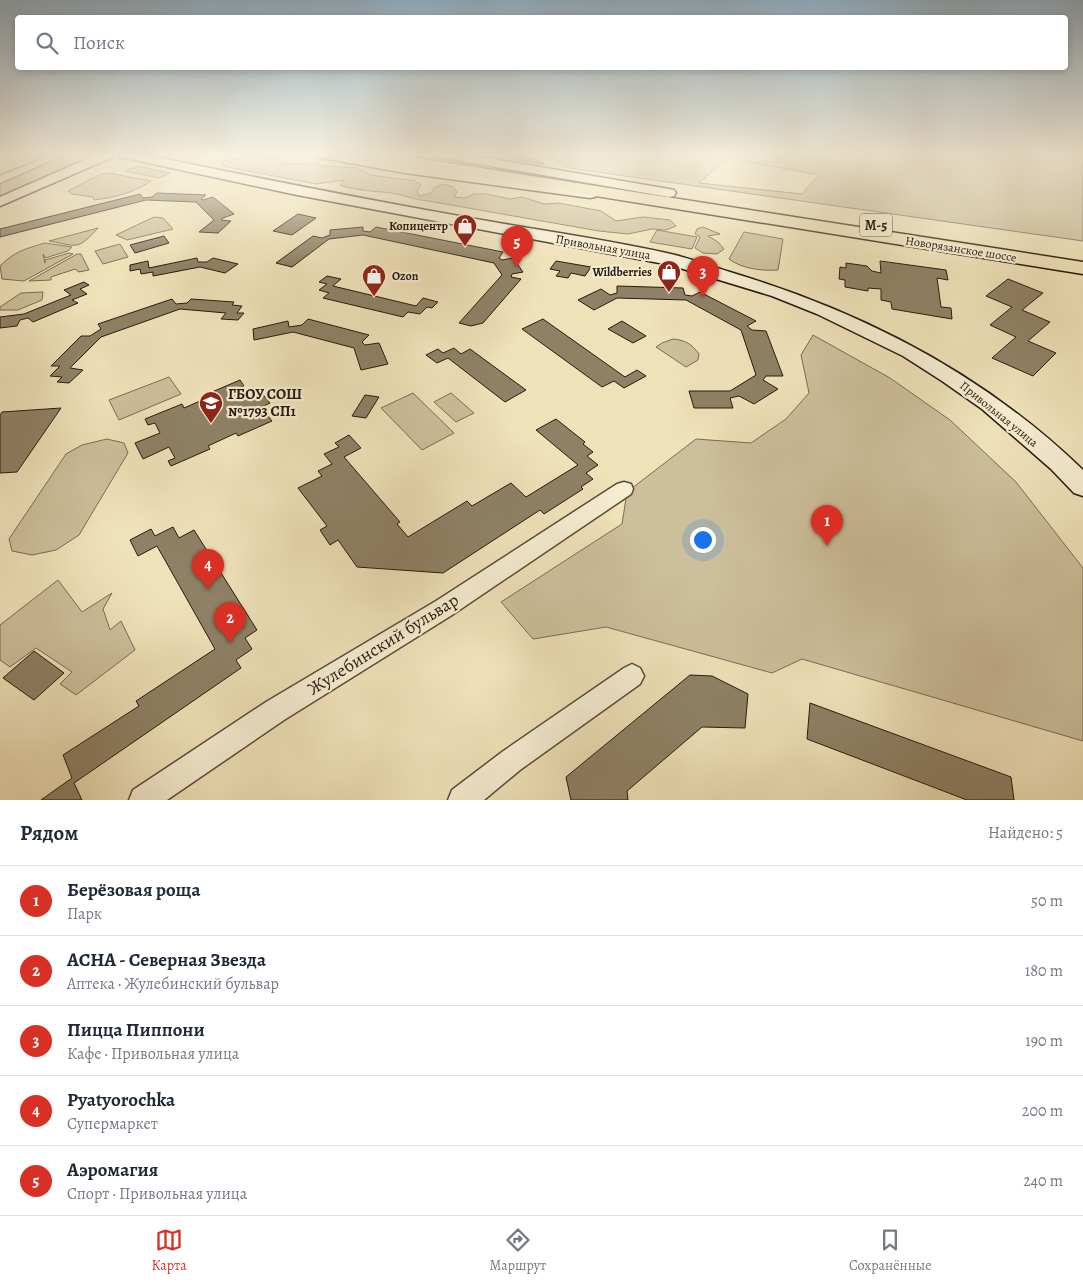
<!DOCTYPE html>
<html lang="ru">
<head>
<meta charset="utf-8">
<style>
	body { margin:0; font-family:Alegreya,serif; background:#f6f6f7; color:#1f2937 }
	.you { position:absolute; left:702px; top:539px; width:18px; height:18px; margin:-12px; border:4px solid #fff; border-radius:50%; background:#1a73e8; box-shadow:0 0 0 8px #1a73e833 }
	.badge { display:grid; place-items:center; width:32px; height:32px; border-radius:50%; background:#d93025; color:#fff; font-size:16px; font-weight:700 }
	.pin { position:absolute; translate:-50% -41px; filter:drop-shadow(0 1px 2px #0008) }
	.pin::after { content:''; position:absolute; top:26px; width:18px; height:15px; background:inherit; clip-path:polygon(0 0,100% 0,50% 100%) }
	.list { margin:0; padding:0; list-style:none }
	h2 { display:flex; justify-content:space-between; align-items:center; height:65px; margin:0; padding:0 20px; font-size:21px }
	h2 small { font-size:16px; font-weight:400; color:#747a83 }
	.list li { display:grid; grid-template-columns:32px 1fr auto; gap:15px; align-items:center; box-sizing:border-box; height:70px; padding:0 20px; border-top:1px solid #e0e1e3 }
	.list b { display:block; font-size:19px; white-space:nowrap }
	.list p { margin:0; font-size:16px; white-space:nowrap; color:#747a83 }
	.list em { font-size:16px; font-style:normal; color:#747a83 }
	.icon { flex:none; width:28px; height:28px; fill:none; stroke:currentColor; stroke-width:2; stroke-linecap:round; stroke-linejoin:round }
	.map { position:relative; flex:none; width:1083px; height:800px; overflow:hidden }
	.search { position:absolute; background:#fff; box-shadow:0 2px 8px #0003; left:15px; right:15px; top:15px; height:55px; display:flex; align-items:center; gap:12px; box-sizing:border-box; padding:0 18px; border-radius:5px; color:#747a83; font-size:19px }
	.sheet { height:415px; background:#fff }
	nav { display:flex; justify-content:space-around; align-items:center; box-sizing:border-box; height:70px; border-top:1px solid #e0e1e3; background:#fff; font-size:14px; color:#747a83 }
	nav a { display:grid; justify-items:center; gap:2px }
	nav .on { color:#d93025 }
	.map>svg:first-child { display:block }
</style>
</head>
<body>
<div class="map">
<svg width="1083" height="800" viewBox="0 0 1083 800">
	<rect width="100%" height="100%" fill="#efe1b8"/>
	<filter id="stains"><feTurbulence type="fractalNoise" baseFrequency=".004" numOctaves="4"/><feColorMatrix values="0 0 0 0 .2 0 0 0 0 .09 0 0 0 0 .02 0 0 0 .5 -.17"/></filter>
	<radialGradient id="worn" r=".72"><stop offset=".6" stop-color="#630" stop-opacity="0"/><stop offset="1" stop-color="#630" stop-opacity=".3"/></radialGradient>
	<!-- green -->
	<g fill="#cdbf9b" stroke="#7a6c54" fill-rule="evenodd">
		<polygon points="65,154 92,154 90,157 0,197 0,182"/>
		<path d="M 536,154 L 1083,154 L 1083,241 L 569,168 L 547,155 ZM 727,158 L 819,175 L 802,194 L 699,183 Z"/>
		<path d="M 249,156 L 283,158 L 281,163 L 290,164 L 315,163 L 322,166 L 358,168 L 371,175 L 415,181 L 421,185 L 417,191 L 419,196 L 431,193 L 434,188 L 443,184 L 453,187 L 457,192 L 454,197 L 465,198 L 474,194 L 487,194 L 510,199 L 522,197 L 544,204 L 559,203 L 601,211 L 616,221 L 643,217 L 670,220 L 676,226 L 666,230 L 652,229 L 628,234 L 599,231 L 428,201 C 415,200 404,195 392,193 C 375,191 356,191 340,185 L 344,180 L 316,184 L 222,166 L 223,161 Z"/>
		<polygon points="137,166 170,173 159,178 125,171"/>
		<path d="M 109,173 L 151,181 C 136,192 113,198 94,200 L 93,197 L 72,194 L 68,191 L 101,174 Z"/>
		<polygon points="154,217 163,218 173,229 127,240 116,235"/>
		<polygon points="703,227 720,234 708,236 718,242 724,249 717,254 703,253 695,248 700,237 695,234 697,229"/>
		<path d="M 98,228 C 77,251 78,246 49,241 Z"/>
		<polygon points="657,230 697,237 692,249 650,242"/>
		<path d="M 744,232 L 783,239 L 778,270 C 762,271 742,269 729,259 Z"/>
		<path d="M 45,243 L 72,247 L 68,251 L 45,258 L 43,254 L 45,263 L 45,260 L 69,253 L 73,254 L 24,281 L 2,279 L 0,266 C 14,252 24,249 45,243 Z"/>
		<polygon points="120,244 128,257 103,264 95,251"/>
		<polygon points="77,254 81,254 89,270 79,272 75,269 51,277 51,280 29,281"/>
		<polygon points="43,292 42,300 18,310 0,310 0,307 21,293"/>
		<polygon points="813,335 890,378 950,420 1016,482 1083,568 1083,741 802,659 772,673 606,627 533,639 501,602 622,524 627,492 696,439 751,443 786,419 809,393 801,355"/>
		<path d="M 673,339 C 685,340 692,344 699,354 L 698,360 L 686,367 L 656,347 L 662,343 Z"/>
		<polygon points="169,377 181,394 119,420 109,400"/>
		<polygon points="413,393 454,433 422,450 381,408"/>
		<polygon points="451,393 474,413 456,422 434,402"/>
		<polygon points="107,439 124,443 128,453 79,535 56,550 32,555 12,551 9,539 66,454 82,445"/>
		<polygon points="58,580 82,612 112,593 103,609 110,630 121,621 135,650 76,695 60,684 72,672 36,648 10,667 0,660 0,625"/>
	</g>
	<!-- building -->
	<g fill="#8f8166" stroke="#261a0d">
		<polygon points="512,156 540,160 544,164 516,160"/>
		<polygon points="157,193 206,195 201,199 203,200 213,197 234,214 223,218 221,220 231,221 218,233 199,232 214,220 196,202 146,200 0,237 0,229 140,194 143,198 152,197"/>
		<polygon points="298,214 316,218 292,235 273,231"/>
		<polygon points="363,227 363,231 370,232 376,227 503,252 499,258 502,260 513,258 523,272 512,274 511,277 521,279 483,323 471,326 459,323 502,275 494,263 363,235 329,239 292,267 276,263 313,236 322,238 330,235 330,230"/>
		<polygon points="164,236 169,243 135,253 130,245"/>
		<polygon points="197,258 198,262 207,262 213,258 238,264 225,273 200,267 153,276 153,272 141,274 140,269 130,271 130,265 148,261 149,268"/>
		<polygon points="556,261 591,267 585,276 571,273 568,278 556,276 560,271 550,269"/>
		<polygon points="880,261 946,270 948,280 937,278 941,307 951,308 952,319 892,309 891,302 881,300 881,289 868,288 868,291 845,287 845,280 839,279 840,267 846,268 846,263 867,266 872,271 881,273"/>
		<polygon points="327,276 341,279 333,286 416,306 423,298 438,302 432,308 427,307 420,314 408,312 403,317 323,298 329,293 319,290 327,284 319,282"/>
		<polygon points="1008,279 1043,293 1022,310 1050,322 1028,341 1056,353 1033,376 992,358 1016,337 990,325 1012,307 986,296"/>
		<polygon points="84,282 89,285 80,289 87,294 72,300 78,303 33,322 28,318 20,320 17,326 0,328 0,317 24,314 71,295 64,290"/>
		<polygon points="617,286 683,288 685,295 692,296 700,292 756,321 747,326 752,330 766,331 783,376 766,376 763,380 778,389 754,404 739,396 730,398 733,408 694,408 689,391 730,391 756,375 741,330 686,300 617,298 594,310 578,300 601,289 610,295 617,293"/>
		<polygon points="172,299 176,304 187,303 191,299 234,302 232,305 242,306 237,313 244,313 238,320 221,319 226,313 180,309 101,337 70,368 83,370 69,383 57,382 62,377 50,376 60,366 51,366 81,336 90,336 101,329 98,324"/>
		<polygon points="308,319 369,335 362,342 365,345 379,343 388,364 361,370 354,348 293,332 254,340 253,329 288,321 289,327 302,325"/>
		<polygon points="543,319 625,377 637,370 646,376 624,388 614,381 602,387 522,329"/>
		<polygon points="622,321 646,336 633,343 608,329"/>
		<polygon points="454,348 461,354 470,349 526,390 505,402 448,358 437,363 426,355 438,349 443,353"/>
		<polygon points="240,380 244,386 238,388 244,396 259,390 270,403 255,410 262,419 268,416 272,421 238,436 236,433 208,446 210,449 171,466 168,461 175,458 169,447 143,459 135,443 160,433 155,423 148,425 145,419 182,404 184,408 207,398 205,395"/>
		<polygon points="365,395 379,397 366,418 352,416"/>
		<polygon points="61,408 17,472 0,473 0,415 2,412"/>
		<polygon points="556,419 585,442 583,444 593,452 587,456 598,465 586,473 593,479 581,487 583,489 544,514 540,510 443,573 357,567 338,540 330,545 320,530 327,526 298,488 322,476 318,471 332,464 324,454 339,447 335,443 349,435 361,448 344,457 400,522 397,524 408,537 467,501 472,506 511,483 526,497 578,465 536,430"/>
		<polygon points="173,527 179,538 194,530 257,630 245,638 252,649 236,660 241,668 74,783 82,800 41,800 72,778 63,755 139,706 136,701 215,649 157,546 138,556 130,540 151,529 155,536"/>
		<polygon points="34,651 64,673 34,700 3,678"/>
		<polygon points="690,675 712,676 748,694 745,728 702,727 627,791 628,800 571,800 566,777"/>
		<polygon points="810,703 1011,777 1014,800 967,800 807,739"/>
	</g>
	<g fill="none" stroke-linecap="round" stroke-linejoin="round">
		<!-- minor casing -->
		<g stroke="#584c38" stroke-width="3">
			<g id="minor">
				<polygon points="54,154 66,154 0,183 0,176"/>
				<polygon points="624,482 631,484 633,489 631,494 452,615 284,720 167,800 129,800 133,790 266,702 436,601 617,484"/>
				<polygon points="632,664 640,668 644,676 640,684 520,770 484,800 448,800 452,790 502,752 624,668"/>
			</g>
		</g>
		<!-- secondary casing -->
		<g stroke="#261a0d" stroke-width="3">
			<g id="secondary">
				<polygon points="98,154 114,154 113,157 0,206 0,197"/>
				<path d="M 119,154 L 141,154 C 249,176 357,198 465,217 C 535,230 606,239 675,255 C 694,260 714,267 733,273 C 863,312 985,375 1083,470 L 1083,496 L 1074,493 L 1051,469 L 982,409 L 942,381 L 903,356 L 817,314 L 772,296 L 670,265 L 297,195 L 125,158 L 120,157 Z"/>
				<polygon points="316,154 342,154 405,165 590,190 595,191 597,194 595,197 590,198 405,173 322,158 317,157"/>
				<polygon points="438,154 464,154 669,189 674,190 676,193 674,196 669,197 444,158 439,157"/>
			</g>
		</g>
		<!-- trunk casing -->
		<g stroke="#261a0d" stroke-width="3">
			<polygon id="trunk" points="357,154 391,154 1083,262 1083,274 365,159 360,157"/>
		</g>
		<!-- minor -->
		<use href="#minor" fill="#f5ecd1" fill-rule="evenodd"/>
		<!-- secondary -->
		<use href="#secondary" fill="#f5ecd1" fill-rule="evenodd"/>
		<!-- trunk -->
		<use href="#trunk" fill="#efe1b8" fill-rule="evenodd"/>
	</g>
	<!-- sky -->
	<linearGradient id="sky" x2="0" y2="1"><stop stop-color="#8fabbe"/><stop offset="0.58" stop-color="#f8f2df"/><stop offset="1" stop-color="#f8f2df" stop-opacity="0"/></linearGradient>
	<rect width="1083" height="266" fill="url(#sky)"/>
	<!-- icons -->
	<defs>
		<g id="shop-pin" transform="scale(1.25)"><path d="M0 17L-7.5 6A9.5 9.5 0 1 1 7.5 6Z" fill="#8f2418" stroke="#f5ecd1"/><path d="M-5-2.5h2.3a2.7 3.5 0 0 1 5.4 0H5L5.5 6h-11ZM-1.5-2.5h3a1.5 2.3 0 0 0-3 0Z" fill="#fff"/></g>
		<g id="school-pin" transform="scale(1.25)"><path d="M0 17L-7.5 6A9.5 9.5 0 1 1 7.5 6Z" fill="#8f2418" stroke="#f5ecd1"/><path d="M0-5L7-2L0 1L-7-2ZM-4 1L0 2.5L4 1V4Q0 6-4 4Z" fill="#fff"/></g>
	</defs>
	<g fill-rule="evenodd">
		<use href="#shop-pin" x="465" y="226"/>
		<use href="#shop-pin" x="669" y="272"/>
		<use href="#shop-pin" x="374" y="276"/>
		<use href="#school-pin" x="211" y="403"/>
	</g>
	<g text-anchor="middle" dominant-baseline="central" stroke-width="4.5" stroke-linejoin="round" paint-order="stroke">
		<!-- far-poi labels -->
		<g font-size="12" font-weight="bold" fill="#261a0d" stroke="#f5ecd1" text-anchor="end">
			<text x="448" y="226">Копицентр</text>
			<text x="652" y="272">Wildberries</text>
			<text x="392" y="276" text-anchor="start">Ozon</text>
		</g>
		<!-- far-street labels -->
		<g font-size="12" fill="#261a0d" stroke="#f5ecd1">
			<text transform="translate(603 247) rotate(10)">Привольная улица</text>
			<text transform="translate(961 249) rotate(9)">Новорязанское шоссе</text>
			<text transform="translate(999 414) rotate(39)">Привольная улица</text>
		</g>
		<!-- shield labels -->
		<rect fill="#f5ecd1" stroke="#645948" stroke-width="1" x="860" y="213.5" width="32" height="23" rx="4"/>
		<g font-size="14" font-weight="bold" fill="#261a0d">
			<text x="876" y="225">М-5</text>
		</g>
		<!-- poi labels -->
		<g font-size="15" font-weight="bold" fill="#261a0d" stroke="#f5ecd1" text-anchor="start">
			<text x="228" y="394">ГБОУ СОШ<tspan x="228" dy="17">№1793 СП1</tspan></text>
		</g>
		<!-- near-street labels -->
		<g font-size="18" fill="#261a0d" stroke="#f5ecd1">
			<text transform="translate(383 644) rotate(-32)">Жулебинский бульвар</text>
		</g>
	</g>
	<rect width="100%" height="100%" filter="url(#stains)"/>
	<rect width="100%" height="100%" fill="url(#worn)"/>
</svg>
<div class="you"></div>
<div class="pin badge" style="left:827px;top:546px">1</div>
<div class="pin badge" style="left:230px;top:643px">2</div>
<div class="pin badge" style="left:703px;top:297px">3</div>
<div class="pin badge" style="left:208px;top:590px">4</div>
<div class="pin badge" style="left:517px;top:267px">5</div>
<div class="search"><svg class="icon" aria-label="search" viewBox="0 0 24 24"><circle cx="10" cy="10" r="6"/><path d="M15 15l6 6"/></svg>Поиск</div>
</div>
<section class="sheet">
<h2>Рядом<small>Найдено: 5</small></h2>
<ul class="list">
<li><span class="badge">1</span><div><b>Берёзовая роща</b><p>Парк</p></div><em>50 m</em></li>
<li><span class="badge">2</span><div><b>АСНА - Северная Звезда</b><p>Аптека · Жулебинский бульвар</p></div><em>180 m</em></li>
<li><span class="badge">3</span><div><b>Пицца Пиппони</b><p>Кафе · Привольная улица</p></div><em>190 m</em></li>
<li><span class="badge">4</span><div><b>Pyatyorochka</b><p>Супермаркет</p></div><em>200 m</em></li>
<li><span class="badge">5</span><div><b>Аэромагия</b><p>Спорт · Привольная улица</p></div><em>240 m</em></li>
</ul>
</section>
<nav>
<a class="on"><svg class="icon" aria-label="map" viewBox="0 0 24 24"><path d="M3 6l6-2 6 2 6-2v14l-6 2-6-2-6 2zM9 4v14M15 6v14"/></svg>Карта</a>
<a><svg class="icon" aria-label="directions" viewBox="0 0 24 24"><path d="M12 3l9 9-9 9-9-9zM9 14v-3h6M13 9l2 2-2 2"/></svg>Маршрут</a>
<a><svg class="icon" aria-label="saved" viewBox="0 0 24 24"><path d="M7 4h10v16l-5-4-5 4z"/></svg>Сохранённые</a>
</nav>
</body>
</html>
